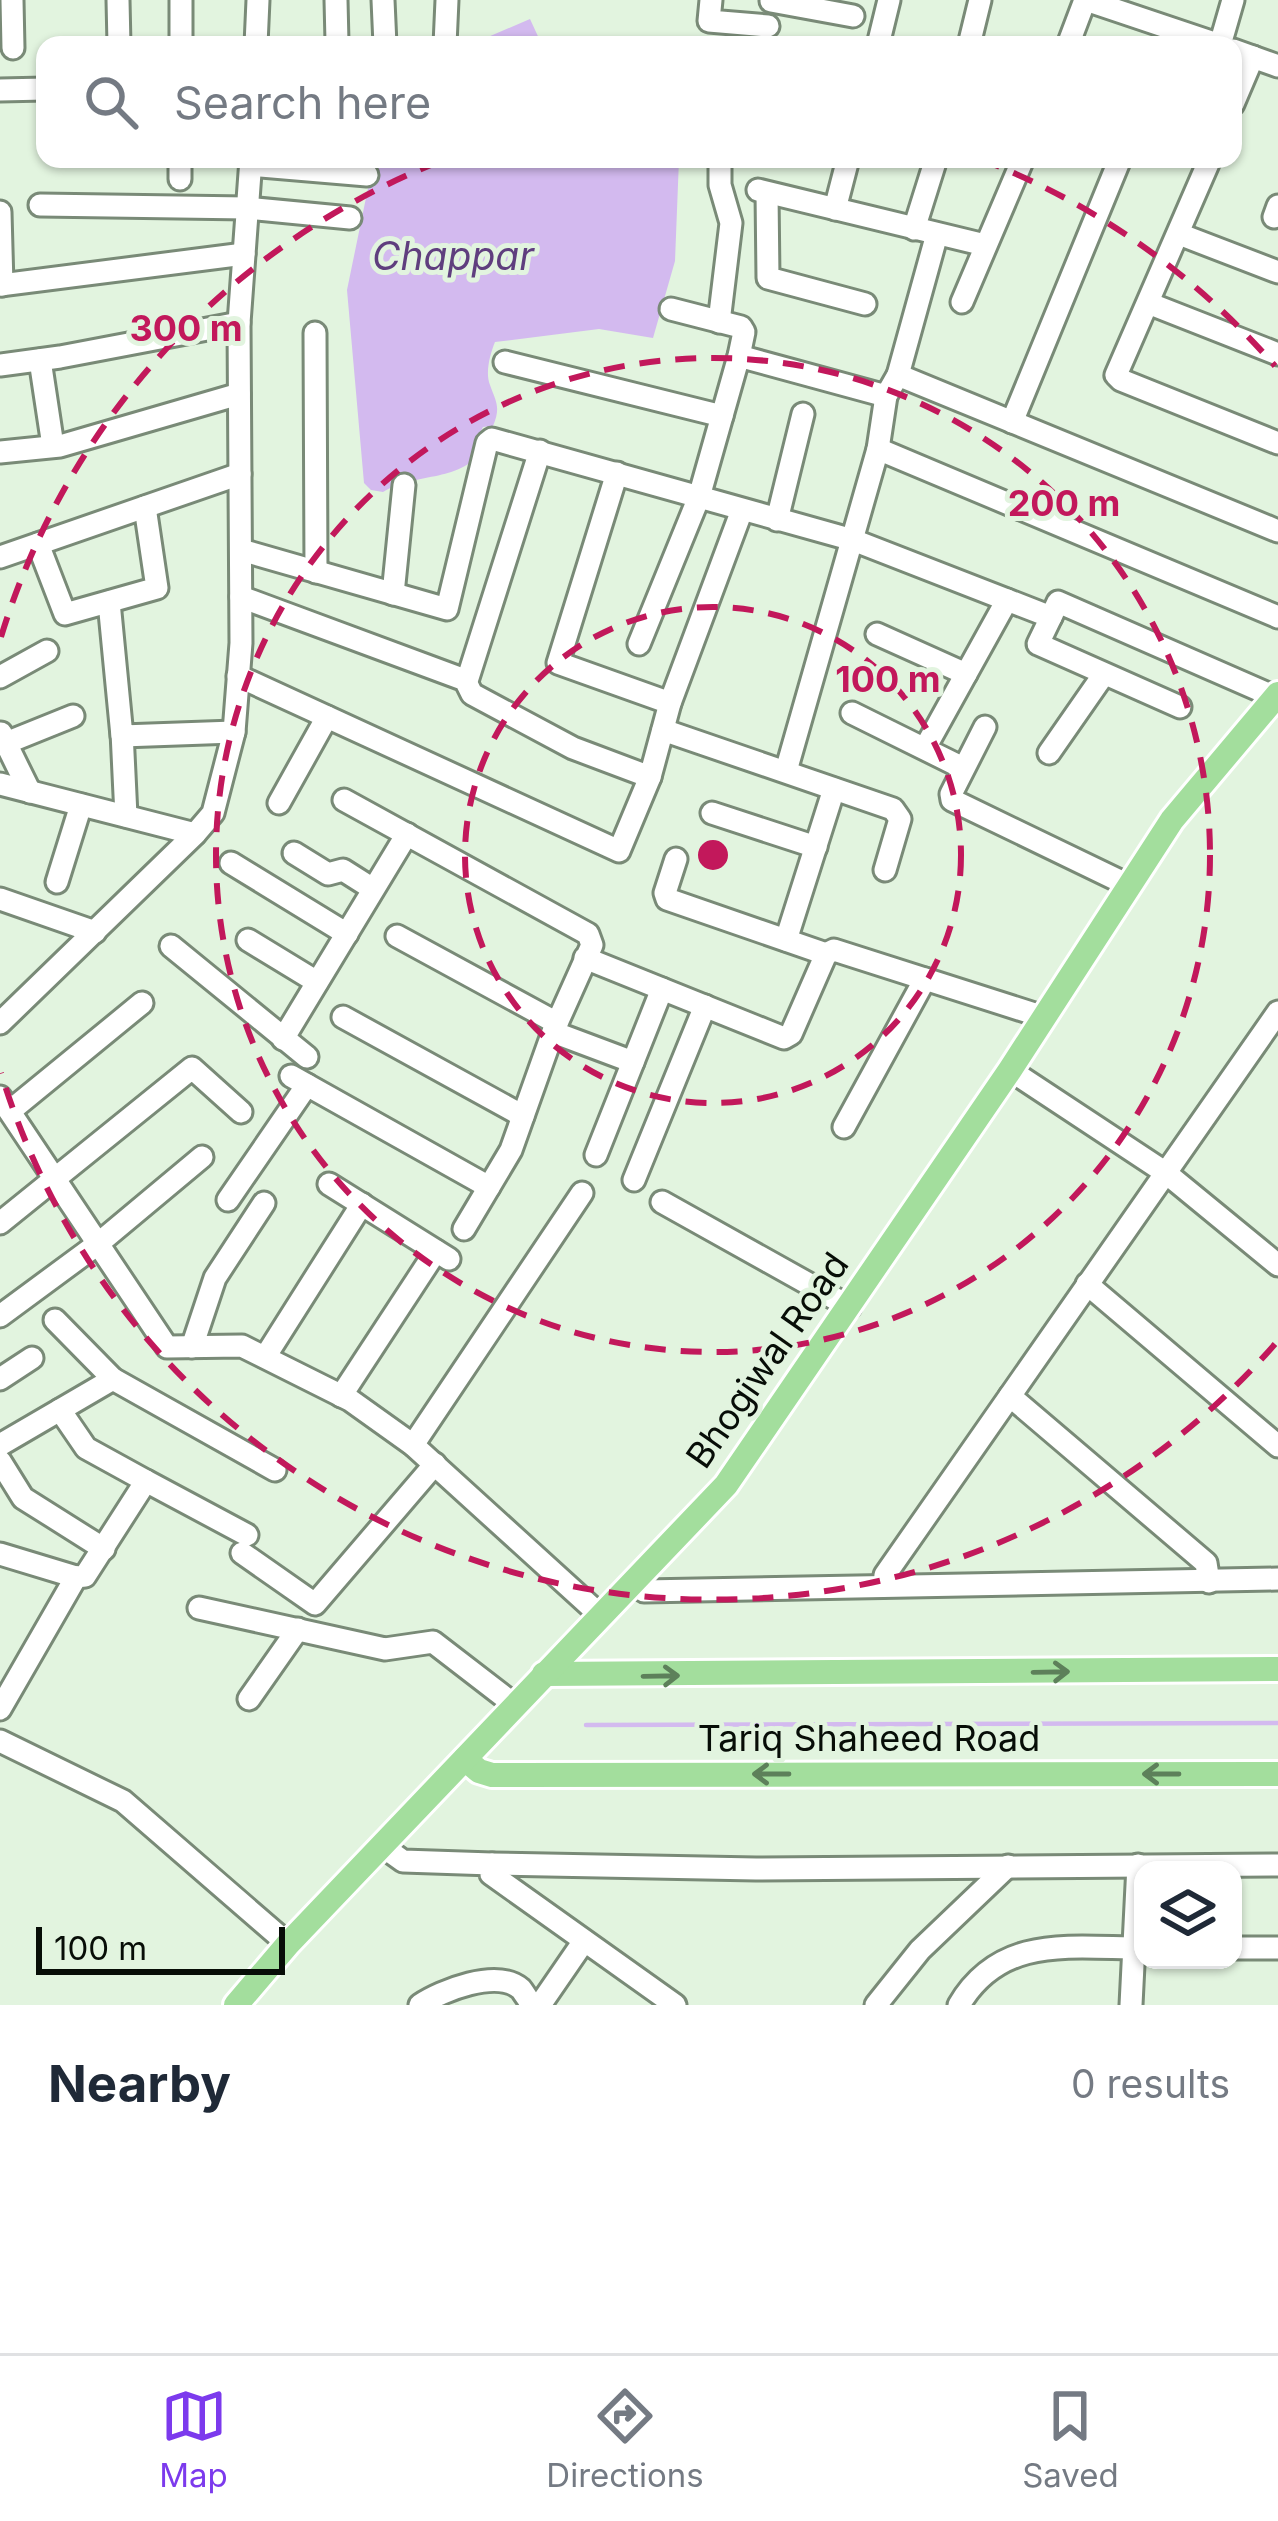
<!DOCTYPE html>
<html lang="en">
<head>
<meta charset="utf-8">
<style>
	body { margin:0; font-family:Inter,sans-serif; background:#f6f6f7; color:#1f2937 }
	.controls { position:absolute; right:36px; bottom:36px; display:grid; overflow:hidden; border-radius:24px; box-shadow:0 3px 9px #0004 }
	.controls button { width:108px; height:108px; display:grid; place-items:center; padding:0; border:0; border-bottom:3px solid #e0e1e3; background:#fff; color:#1f2937; font:60px sans-serif }
	.scale { position:absolute; left:36px; bottom:30px; width:249px; box-sizing:border-box; padding-left:12px; border:6px solid #070d07; border-top:0; font-size:33px; line-height:42px; white-space:nowrap; color:#070d07; -webkit-text-stroke:9px #e2f4df; paint-order:stroke }
	.list { margin:0; padding:0; list-style:none }
	h2 { display:flex; justify-content:space-between; align-items:center; height:156px; margin:0; padding:0 48px; font-size:51px }
	h2 small { font-size:39px; font-weight:400; color:#747a83 }
	.icon { flex:none; width:66px; height:66px; fill:none; stroke:currentColor; stroke-width:2; stroke-linecap:round; stroke-linejoin:round }
	.map { position:relative; flex:none; width:1278px; height:2005px; overflow:hidden }
	.search { position:absolute; background:#fff; box-shadow:0 3px 9px #0004; left:36px; right:36px; top:36px; height:132px; display:flex; align-items:center; gap:30px; box-sizing:border-box; padding:0 42px; border-radius:24px; color:#747a83; font-size:45px }
	.sheet { height:348px; background:#fff }
	nav { display:flex; justify-content:space-around; align-items:center; box-sizing:border-box; height:168px; border-top:3px solid #e0e1e3; background:#fff; font-size:33px; color:#747a83 }
	nav a { display:grid; justify-items:center; gap:6px }
	nav .on { color:#7c3aed }
	.map>svg:first-child { display:block }
</style>
</head>
<body>
<div class="map">
<svg width="1278" height="2005" viewBox="0 0 1278 2005">
	<rect width="100%" height="100%" fill="#e2f4df"/>
	<!-- water -->
	<g fill="#d3baef">
		<polygon points="530,19 542,45 469,45 474,43"/>
		<path d="M 374,159 L 679,159 L 675,261 L 653,338 L 599,329 L 495,342 C 490,354 485,373 490,385 C 496,402 501,407 493,426 L 483,427 L 478,437 L 485,446 C 463,484 417,471 383,492 L 371,490 L 364,483 L 347,290 Z"/>
	</g>
	<g fill="none" stroke-linecap="round" stroke-linejoin="round">
		<!-- stream -->
		<polyline stroke="#d3baef" stroke-width="4.5" points="586,1725 1278,1723"/>
		<!-- minor casing -->
		<g stroke="#798a77" stroke-width="27">
			<g id="minor">
				<polyline points="12,0 13,48"/>
				<polyline points="118,0 119,45"/>
				<polyline points="336,0 337,42"/>
				<polyline points="383,0 385,45"/>
				<polyline points="711,0 709,21 768,26"/>
				<polyline points="1086,0 1220,45 1233,0"/>
				<polyline points="771,1 853,16"/>
				<polyline points="181,45 181,0"/>
				<polyline points="256,45 258,0"/>
				<polyline points="445,45 447,0"/>
				<polyline points="878,45 889,0"/>
				<polyline points="969,45 980,0"/>
				<polyline points="1068,45 1085,0"/>
				<polyline points="1233,50 1278,66"/>
				<polyline points="0,90 45,89"/>
				<polyline points="1233,104 1253,57"/>
				<polyline points="1210,159 1116,375 1121,380 1278,443"/>
				<polyline points="250,165 367,175"/>
				<polyline points="180,179 180,159"/>
				<polyline points="758,190 985,245"/>
				<polyline points="767,193 768,278 865,304"/>
				<polyline points="40,205 247,208 350,218"/>
				<polyline points="835,209 848,159"/>
				<polyline points="0,212 2,285"/>
				<polyline points="1274,217 1278,206"/>
				<polyline points="914,229 936,159"/>
				<polyline points="1179,234 1278,272"/>
				<polyline points="0,285 244,254"/>
				<polyline points="962,302 1023,159"/>
				<polyline points="1148,303 1278,354"/>
				<polyline points="671,309 741,327 744,332 739,356"/>
				<polyline points="719,322 731,223 720,185 720,159"/>
				<polyline points="315,333 316,572"/>
				<polyline points="40,360 53,446"/>
				<polyline points="505,362 722,416"/>
				<polyline points="0,365 60,357 239,323"/>
				<polyline points="898,375 1278,531"/>
				<polyline points="1012,422 1120,159"/>
				<polyline points="878,449 1278,617"/>
				<polyline points="0,452 60,446 239,394"/>
				<polyline points="617,473 558,663 670,703"/>
				<polyline points="777,520 803,414"/>
				<polyline points="38,544 65,614 157,588 145,507"/>
				<polyline points="241,550 447,609 487,443 492,439 853,540 1051,617 1058,602 1275,697"/>
				<polyline points="0,557 240,474"/>
				<polyline points="393,594 404,485"/>
				<polyline points="241,597 465,680 472,694 573,748 650,777"/>
				<polyline points="109,602 122,736 234,732"/>
				<polyline points="1051,617 1038,644 1180,707"/>
				<polyline points="877,634 966,674"/>
				<polyline points="639,644 699,497 739,356 886,396"/>
				<polyline points="238,676 619,851 650,777 670,703 742,510"/>
				<polyline points="0,677 47,651"/>
				<polyline points="467,681 540,451"/>
				<polyline points="852,713 963,768"/>
				<polyline points="985,727 951,794 952,800 1128,885"/>
				<polyline points="663,730 893,809 900,819 885,870"/>
				<polyline points="122,732 126,816"/>
				<polyline points="1,733 30,792"/>
				<polyline points="6,743 73,716"/>
				<polyline points="925,748 1007,600"/>
				<polyline points="1049,753 1104,674"/>
				<polyline points="786,771 878,449 886,396 898,375 937,234"/>
				<polyline points="0,784 195,834"/>
				<polyline points="344,800 588,934 592,945 553,1032 633,1062"/>
				<polyline points="279,803 327,717"/>
				<polyline points="712,813 816,847"/>
				<polyline points="294,853 328,874 343,870 373,889"/>
				<polyline points="676,859 665,893 667,899 826,954"/>
				<polyline points="231,863 347,934"/>
				<polyline points="57,882 81,805"/>
				<polyline points="0,899 95,932"/>
				<polyline points="397,936 557,1023"/>
				<polyline points="248,940 317,982"/>
				<polyline points="786,940 834,789"/>
				<polyline points="171,946 307,1057"/>
				<polyline points="585,958 784,1038 791,1034 826,954 834,950 1044,1017"/>
				<polyline points="343,1017 523,1116"/>
				<polyline points="0,1023 195,834 213,813 234,732 241,643 239,323 251,159"/>
				<polyline points="283,1039 407,834"/>
				<polyline points="1010,1070 1166,1173 1278,1265"/>
				<polyline points="291,1076 489,1187"/>
				<polyline points="0,1097 167,1347 242,1346 350,1400 413,1445 600,1615"/>
				<polyline points="10,1111 142,1003"/>
				<polyline points="844,1127 925,979"/>
				<polyline points="596,1155 662,989"/>
				<polyline points="634,1180 705,1006"/>
				<polyline points="329,1184 449,1259"/>
				<polyline points="228,1200 307,1085"/>
				<polyline points="662,1202 850,1307"/>
				<polyline points="0,1223 192,1068 241,1112"/>
				<polyline points="464,1229 511,1150 553,1032"/>
				<polyline points="1087,1284 1278,1446"/>
				<polyline points="0,1316 99,1243 202,1157"/>
				<polyline points="55,1320 113,1379 275,1470"/>
				<polyline points="192,1347 215,1278 264,1203"/>
				<polyline points="265,1357 362,1204"/>
				<polyline points="0,1379 32,1358"/>
				<polyline points="341,1396 436,1251"/>
				<polyline points="1010,1396 1206,1563 1209,1582"/>
				<polyline points="0,1445 113,1379"/>
				<polyline points="413,1445 582,1193"/>
				<polyline points="0,1461 23,1498 104,1549"/>
				<polyline points="146,1481 247,1535"/>
				<polyline points="242,1553 315,1604 435,1464"/>
				<polyline points="0,1554 76,1577"/>
				<polyline points="633,1582 644,1591 1278,1579"/>
				<polyline points="884,1586 885,1575 1278,1012"/>
				<polyline points="199,1608 385,1649 433,1642 516,1706"/>
				<polyline points="249,1699 298,1629"/>
				<polyline points="0,1709 76,1577 85,1576 146,1481 86,1448 60,1410"/>
				<polyline points="0,1741 123,1801 288,1944"/>
				<polyline points="382,1846 403,1861 492,1864 491,1874 675,2005"/>
				<polyline points="492,1864 756,1869 1278,1865"/>
				<polyline points="1233,1948 1278,1948"/>
				<path d="M 420,2005 C 441,1991 497,1968 521,1989 C 522,1990 531,2004 532,2005"/>
				<polyline points="540,2005 584,1941"/>
				<polyline points="876,2005 920,1950 1008,1866"/>
				<path d="M 959,2005 C 1001,1934 1072,1948 1143,1948"/>
				<polyline points="1131,2005 1138,1865"/>
			</g>
		</g>
		<!-- major casing -->
		<g stroke="#fff" stroke-width="30">
			<g id="major">
				<polyline points="544,1674 1278,1669"/>
				<polyline points="465,1759 479,1771 492,1775 1278,1774"/>
				<polyline points="236,2005 288,1944 726,1485 1010,1070 1172,820 1278,694"/>
			</g>
		</g>
		<!-- minor -->
		<use href="#minor" stroke="#fff" stroke-width="21"/>
		<!-- major -->
		<use href="#major" stroke="#a3de9d" stroke-width="24"/>
	</g>
	<!-- one-way arrows -->
	<defs><path id="oneway-shaft" d="M-6 0H5M1.5-3L5.5 0L1.5 3" fill="none" stroke-width="1.6" stroke-linecap="round" stroke-linejoin="round" transform="scale(3)"/></defs>
	<g stroke="#5d805a">
		<use href="#oneway-shaft" transform="translate(1051 1672) rotate(-1)"/>
		<use href="#oneway-shaft" transform="translate(661 1676) rotate(-1)"/>
		<use href="#oneway-shaft" transform="translate(771 1774) rotate(180)"/>
		<use href="#oneway-shaft" transform="translate(1161 1774) rotate(-180)"/>
	</g>
	<!-- distance rings -->
	<g fill="none" stroke="#c2185b" stroke-width="6" stroke-dasharray="21 15">
		<circle cx="713" cy="855" r="248"/>
		<circle cx="713" cy="855" r="497"/>
		<path d="M1275 1344A745 745 0 0 1 1 1073M1 637A745 745 0 0 1 446 159M980 159A745 745 0 0 1 1275 366"/>
	</g>
	<g text-anchor="middle" dominant-baseline="central" stroke-width="10" stroke-linejoin="round" paint-order="stroke">
		<!-- street labels -->
		<g font-size="36" fill="#070d07" stroke="#e2f4df">
			<text transform="translate(767 1360) rotate(-55)">Bhogiwal Road</text>
			<text x="869" y="1738">Tariq Shaheed Road</text>
		</g>
		<!-- water labels -->
		<g font-size="39" font-style="italic" fill="#5f3e7e" stroke="#e2f4df">
			<text x="453" y="255">Chappar</text>
		</g>
	</g>
	<circle cx="713" cy="855" r="18" fill="#c2185b" stroke="#e2f4df" stroke-width="6"/>
	<g font-size="36" text-anchor="middle" font-weight="bold" fill="#c2185b" stroke="#e2f4df" stroke-width="10" stroke-linejoin="round" paint-order="stroke">
		<text x="186" y="341">300 m</text>
		<text x="1064" y="516">200 m</text>
		<text x="888" y="692">100 m</text>
	</g>
</svg>
<div class="controls">
<button><svg class="icon" aria-label="layers" viewBox="0 0 24 24"><path d="M12 4l9 5-9 5-9-5zM3 14l9 5 9-5"/></svg></button>
</div>
<div class="scale">100 m</div>
<div class="search"><svg class="icon" aria-label="search" viewBox="0 0 24 24"><circle cx="10" cy="10" r="6"/><path d="M15 15l6 6"/></svg>Search here</div>
</div>
<section class="sheet">
<h2>Nearby<small>0 results</small></h2>
<ul class="list">
</ul>
</section>
<nav>
<a class="on"><svg class="icon" aria-label="map" viewBox="0 0 24 24"><path d="M3 6l6-2 6 2 6-2v14l-6 2-6-2-6 2zM9 4v14M15 6v14"/></svg>Map</a>
<a><svg class="icon" aria-label="directions" viewBox="0 0 24 24"><path d="M12 3l9 9-9 9-9-9zM9 14v-3h6M13 9l2 2-2 2"/></svg>Directions</a>
<a><svg class="icon" aria-label="saved" viewBox="0 0 24 24"><path d="M7 4h10v16l-5-4-5 4z"/></svg>Saved</a>
</nav>
</body>
</html>
